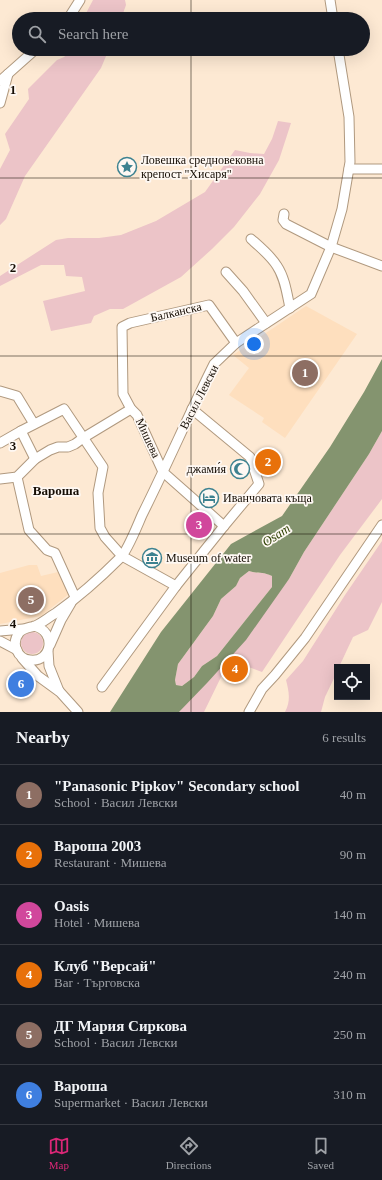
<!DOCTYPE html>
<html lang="en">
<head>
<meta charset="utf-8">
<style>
	body { margin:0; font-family:Georgia,serif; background:#242831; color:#f1f3f6 }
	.controls { position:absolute; right:12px; bottom:12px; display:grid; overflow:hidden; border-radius:0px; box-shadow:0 4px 16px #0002 }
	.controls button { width:36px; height:36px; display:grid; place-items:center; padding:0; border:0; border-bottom:1px solid #363941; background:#171b24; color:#f1f3f6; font:20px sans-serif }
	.you { position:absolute; left:254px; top:344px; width:14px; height:14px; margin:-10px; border:3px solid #fff; border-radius:50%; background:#1a73e8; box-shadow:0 0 0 6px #1a73e833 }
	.badge { display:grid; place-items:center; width:26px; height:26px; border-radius:50%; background:#db2777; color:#fff; font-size:13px; font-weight:700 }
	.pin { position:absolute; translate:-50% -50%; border:2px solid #fff; box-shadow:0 1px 4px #0006 }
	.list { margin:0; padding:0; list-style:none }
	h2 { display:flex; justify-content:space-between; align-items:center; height:52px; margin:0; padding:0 16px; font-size:17px }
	h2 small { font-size:13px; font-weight:400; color:#9ea1a6 }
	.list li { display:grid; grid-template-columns:26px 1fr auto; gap:12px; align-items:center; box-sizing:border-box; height:60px; padding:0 16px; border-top:1px solid #363941 }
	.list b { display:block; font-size:15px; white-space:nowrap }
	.list p { margin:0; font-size:13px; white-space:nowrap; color:#9ea1a6 }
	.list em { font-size:13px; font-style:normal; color:#9ea1a6 }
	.icon { flex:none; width:22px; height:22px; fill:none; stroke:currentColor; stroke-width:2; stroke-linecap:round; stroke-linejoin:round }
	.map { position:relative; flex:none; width:382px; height:712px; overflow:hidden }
	.search { position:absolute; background:#171b24; box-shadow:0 4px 16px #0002; left:12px; right:12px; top:12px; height:44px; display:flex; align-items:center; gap:10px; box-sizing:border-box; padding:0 14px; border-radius:22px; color:#9ea1a6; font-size:15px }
	.sheet { height:412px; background:#171b24 }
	nav { display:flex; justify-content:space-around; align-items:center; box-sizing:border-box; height:56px; border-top:1px solid #363941; background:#171b24; font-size:11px; color:#9ea1a6 }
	nav a { display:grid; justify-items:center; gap:2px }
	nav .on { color:#db2777 }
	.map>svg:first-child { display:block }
</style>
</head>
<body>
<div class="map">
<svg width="382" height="712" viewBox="0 0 382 712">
	<rect width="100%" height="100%" fill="#fde9d3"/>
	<!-- built -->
	<g fill="#fedfbe">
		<polygon points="306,306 357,334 285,438 262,422 264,418 229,395 249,368 233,355"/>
		<polygon points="29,565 37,565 41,576 58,572 69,594 41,616 0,624 0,573"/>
	</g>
	<!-- green -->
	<g fill="#ecc4c8">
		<polygon points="93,0 125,0 126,5 121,19 83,19"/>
		<polygon points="74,49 109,49 101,68 25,176 6,219 0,225 0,169 10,150 5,134 29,99 28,89 57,60 64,57"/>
		<polygon points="278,121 291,123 279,160 260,194 234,227 212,249 181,277 123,309 110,309 94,316 91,323 51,331 43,301 85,291 82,277 66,276 64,265 41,265 0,286 0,276 56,240 68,238 99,238 121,235 156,221 205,192 235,150 250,153 264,154 272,139"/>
		<polygon points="382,431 382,499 340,555 262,672 246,666 222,675 204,712 179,712 289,579 304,552 369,454"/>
		<path d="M 382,541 L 382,602 L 368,630 L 353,637 L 339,667 L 337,667 L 337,672 L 325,697 L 321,712 L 285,712 C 291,701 289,692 286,680 L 303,661 L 345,595 Z"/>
		<path d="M 249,571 C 258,574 263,571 272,576 L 272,587 L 217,656 L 202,666 L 194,677 L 182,686 L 176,685 L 175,680 L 178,664 L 213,616 L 221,599 L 236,586 L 240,578 Z"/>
		<circle cx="32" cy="643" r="11"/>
	</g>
	<!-- water -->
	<path fill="#84946f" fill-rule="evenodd" d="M 382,359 L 382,431 L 369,454 L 304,552 L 289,579 L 246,640 L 207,683 L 179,712 L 110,712 L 161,632 L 231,544 L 282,516 L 330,447 L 364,392 ZM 249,571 C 258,574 262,571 272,576 L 272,587 L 217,656 L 202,666 L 194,677 L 182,686 L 176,685 L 175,680 L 178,664 L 213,616 L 221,599 L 236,586 L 240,578 Z"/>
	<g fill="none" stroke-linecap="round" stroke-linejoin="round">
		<!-- minor casing -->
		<g stroke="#b0997f" stroke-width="11">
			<g id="minor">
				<polyline points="330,0 333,19"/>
				<polyline points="68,19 80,0"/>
				<polyline points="0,81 36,49"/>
				<polyline points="0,103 8,74"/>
				<polyline points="349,169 382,169"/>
				<polyline points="284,214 283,220 286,224 331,247 382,266"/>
				<path d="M 251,239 C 260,247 271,256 277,266 C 285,278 287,294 290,308"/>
				<polyline points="226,272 243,291 266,323"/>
				<polyline points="0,391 17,396 34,424"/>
				<polyline points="21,431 35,459"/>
				<polyline points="0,443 21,431 64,409 103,467 98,493 100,528 105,537 122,556 176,586"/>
				<polyline points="17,477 29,530 47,550 55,553 75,597"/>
				<polyline points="0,479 17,477 35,459 50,450 58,447 68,447 75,444 83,438 131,409"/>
				<polyline points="224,526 163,472 137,415 131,409 123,394 122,327 130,323 209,305 236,343"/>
				<path d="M 34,626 C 57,631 52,663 30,660 C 17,659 11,643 19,633 C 24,627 29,628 35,626 C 42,623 49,617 56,613 C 77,598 102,576 120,558 C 127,552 138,524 142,515 C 167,465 189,414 214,364 L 236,343 L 311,294 L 331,247 L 342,209 L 350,162 L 349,117 L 338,49"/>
				<polyline points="0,631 23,629"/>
				<polyline points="0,641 17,650"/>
				<polyline points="50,645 61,620 71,603"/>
				<polyline points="48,651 49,666 59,691"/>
				<polyline points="22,658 38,676 60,692 78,712"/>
				<polyline points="102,687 176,586 224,526 259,484 250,457 192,409"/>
				<polyline points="249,712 262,689 275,675 305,638 382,525"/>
			</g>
		</g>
		<!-- minor -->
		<use href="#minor" stroke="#fff" stroke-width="9"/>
	</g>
	<!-- grid -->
	<path fill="none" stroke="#160e05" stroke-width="1" stroke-opacity="0.55" d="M 191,0 L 191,19M 191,49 L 191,712M 0,178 L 382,178M 0,356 L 382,356M 0,534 L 382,534"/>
	<!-- icons -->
	<defs>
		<g id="sight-ring" transform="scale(1)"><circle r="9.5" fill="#fef8f3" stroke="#3d8290" stroke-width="1.5"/><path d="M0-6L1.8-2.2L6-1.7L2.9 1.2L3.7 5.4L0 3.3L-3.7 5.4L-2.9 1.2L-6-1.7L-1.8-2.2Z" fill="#3d8290"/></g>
		<g id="mosque-ring" transform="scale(1)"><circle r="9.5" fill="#fef8f3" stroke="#3d8290" stroke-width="1.5"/><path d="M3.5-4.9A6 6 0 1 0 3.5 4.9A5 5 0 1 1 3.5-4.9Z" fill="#3d8290"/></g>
		<g id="hotel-ring" transform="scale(1)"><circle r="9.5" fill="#fef8f3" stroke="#3d8290" stroke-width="1.5"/><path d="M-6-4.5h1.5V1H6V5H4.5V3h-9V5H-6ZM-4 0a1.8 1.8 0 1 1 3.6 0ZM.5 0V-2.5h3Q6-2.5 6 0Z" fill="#3d8290"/></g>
		<g id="museum-ring" transform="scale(1)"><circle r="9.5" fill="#fef8f3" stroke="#3d8290" stroke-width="1.5"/><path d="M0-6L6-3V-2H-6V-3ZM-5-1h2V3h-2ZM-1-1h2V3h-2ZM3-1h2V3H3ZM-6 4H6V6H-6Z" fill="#3d8290"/></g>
	</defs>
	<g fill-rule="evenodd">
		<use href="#sight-ring" x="127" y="167"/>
		<use href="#mosque-ring" x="240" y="469"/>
		<use href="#hotel-ring" x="209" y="498"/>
		<use href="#museum-ring" x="152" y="558"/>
	</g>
	<g text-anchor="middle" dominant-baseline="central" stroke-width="3.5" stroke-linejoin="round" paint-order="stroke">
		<!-- poi labels -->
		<g font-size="12" fill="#160e05" stroke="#fef8f3" text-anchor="start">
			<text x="141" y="160">Ловешка средновековна<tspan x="141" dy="14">крепост "Хисаря"</tspan></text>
			<text x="226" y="469" text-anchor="end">джами́я</text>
			<text x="223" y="498">Иванчовата къща</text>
			<text x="166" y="558">Museum of water</text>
		</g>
		<!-- street labels -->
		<g font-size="12" fill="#160e05" stroke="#fef8f3">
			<text transform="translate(176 312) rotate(-13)">Балканска</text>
			<text transform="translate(199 397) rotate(-63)">Васил Левски</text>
			<text transform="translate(148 438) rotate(65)">Мишева</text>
		</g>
		<!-- neighbourhood labels -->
		<g font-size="13" font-weight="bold" fill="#160e05" stroke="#fef8f3">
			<text x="56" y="490">Вароша</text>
		</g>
		<!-- water labels -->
		<g font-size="13" font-style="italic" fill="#2d4001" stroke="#fef8f3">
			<text transform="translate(276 535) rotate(-33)">Osam</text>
		</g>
	</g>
	<g font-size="13" text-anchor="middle" font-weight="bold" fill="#160e05" stroke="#fef8f3" stroke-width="3.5" stroke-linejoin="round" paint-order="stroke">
		<text x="13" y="94">1</text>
		<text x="13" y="272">2</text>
		<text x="13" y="450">3</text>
		<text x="13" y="628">4</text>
	</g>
</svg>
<div class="controls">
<button><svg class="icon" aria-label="locate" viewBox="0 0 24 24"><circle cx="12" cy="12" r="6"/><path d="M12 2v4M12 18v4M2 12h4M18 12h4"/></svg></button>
</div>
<div class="you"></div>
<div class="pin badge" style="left:305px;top:373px;background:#8d6e63">1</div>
<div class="pin badge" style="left:268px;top:462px;background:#e8710a">2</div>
<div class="pin badge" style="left:199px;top:525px;background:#d1479c">3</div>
<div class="pin badge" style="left:235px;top:669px;background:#e8710a">4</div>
<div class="pin badge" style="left:31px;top:600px;background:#8d6e63">5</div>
<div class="pin badge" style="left:21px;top:684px;background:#3f7fe0">6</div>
<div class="search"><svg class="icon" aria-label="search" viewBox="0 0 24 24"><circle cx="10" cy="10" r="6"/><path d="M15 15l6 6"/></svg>Search here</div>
</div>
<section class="sheet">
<h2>Nearby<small>6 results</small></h2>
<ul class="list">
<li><span class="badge" style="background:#8d6e63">1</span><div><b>&quot;Panasonic Pipkov&quot; Secondary school</b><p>School · Васил Левски</p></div><em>40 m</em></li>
<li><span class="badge" style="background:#e8710a">2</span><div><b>Вароша 2003</b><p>Restaurant · Мишева</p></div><em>90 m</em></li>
<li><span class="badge" style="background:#d1479c">3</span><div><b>Oasis</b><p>Hotel · Мишева</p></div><em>140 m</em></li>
<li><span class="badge" style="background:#e8710a">4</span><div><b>Клуб &quot;Версай&quot;</b><p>Bar · Търговска</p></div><em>240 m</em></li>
<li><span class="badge" style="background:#8d6e63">5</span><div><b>ДГ Мария Сиркова</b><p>School · Васил Левски</p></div><em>250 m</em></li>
<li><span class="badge" style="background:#3f7fe0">6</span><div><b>Вароша</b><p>Supermarket · Васил Левски</p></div><em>310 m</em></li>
</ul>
</section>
<nav>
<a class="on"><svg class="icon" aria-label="map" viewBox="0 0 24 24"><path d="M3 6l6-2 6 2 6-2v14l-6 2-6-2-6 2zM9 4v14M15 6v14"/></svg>Map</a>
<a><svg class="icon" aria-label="directions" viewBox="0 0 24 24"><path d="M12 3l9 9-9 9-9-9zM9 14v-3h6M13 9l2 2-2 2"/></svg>Directions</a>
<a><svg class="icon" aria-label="saved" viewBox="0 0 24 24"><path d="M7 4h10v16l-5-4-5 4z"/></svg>Saved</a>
</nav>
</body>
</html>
